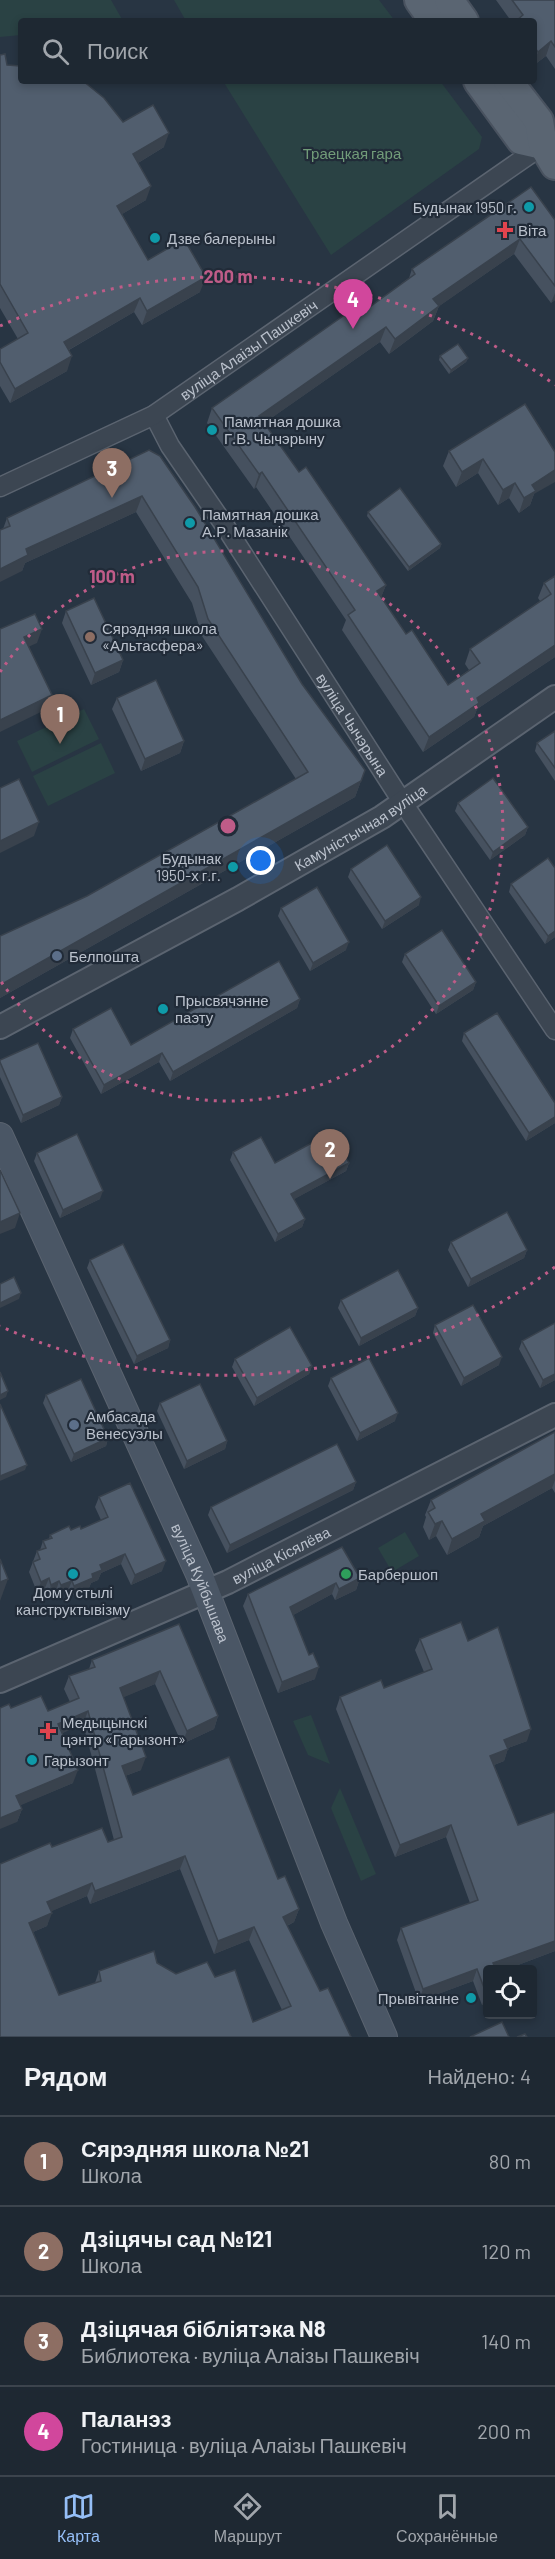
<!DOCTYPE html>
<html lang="ru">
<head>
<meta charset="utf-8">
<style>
	body { margin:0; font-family:Barlow,sans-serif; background:#26303a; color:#f1f3f6 }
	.controls { position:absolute; right:18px; bottom:18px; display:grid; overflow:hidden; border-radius:6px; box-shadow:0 3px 9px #0003 }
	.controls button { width:54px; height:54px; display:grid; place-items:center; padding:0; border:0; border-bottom:2px solid #3c444d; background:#1e2832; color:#f1f3f6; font:30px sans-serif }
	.you { position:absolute; left:261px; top:861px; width:21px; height:21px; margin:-15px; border:4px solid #fff; border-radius:50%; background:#1a73e8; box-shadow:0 0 0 9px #1a73e833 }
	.badge { display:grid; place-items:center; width:39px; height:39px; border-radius:50%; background:#95bef6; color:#fff; font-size:20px; font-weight:700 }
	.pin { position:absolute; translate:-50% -50px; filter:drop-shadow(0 2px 3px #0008) }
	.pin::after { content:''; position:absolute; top:32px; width:21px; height:18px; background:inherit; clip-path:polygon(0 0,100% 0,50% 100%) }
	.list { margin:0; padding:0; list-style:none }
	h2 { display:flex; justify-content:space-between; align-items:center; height:78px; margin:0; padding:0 24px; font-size:26px }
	h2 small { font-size:20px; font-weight:400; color:#a1a6ac }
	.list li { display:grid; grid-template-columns:39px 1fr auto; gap:18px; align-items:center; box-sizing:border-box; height:90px; padding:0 24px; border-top:2px solid #3c444d }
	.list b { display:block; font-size:22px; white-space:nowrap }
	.list p { margin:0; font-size:20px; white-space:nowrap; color:#a1a6ac }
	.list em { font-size:20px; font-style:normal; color:#a1a6ac }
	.icon { flex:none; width:33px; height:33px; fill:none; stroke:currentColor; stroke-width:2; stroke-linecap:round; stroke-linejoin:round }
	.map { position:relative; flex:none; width:555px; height:2037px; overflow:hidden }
	.search { position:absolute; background:#1e2832; box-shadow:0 3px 9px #0003; left:18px; right:18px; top:18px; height:66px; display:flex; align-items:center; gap:15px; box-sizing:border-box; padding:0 21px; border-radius:6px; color:#a1a6ac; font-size:22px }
	.sheet { height:438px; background:#1e2832 }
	nav { display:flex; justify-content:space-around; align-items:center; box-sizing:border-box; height:84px; border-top:2px solid #3c444d; background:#1e2832; font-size:16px; color:#a1a6ac }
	nav a { display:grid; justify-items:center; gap:3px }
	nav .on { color:#95bef6 }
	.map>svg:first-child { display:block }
</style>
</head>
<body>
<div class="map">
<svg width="555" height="2037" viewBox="0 0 555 2037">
	<rect width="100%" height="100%" fill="#283543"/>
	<!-- green -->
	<g fill="#2a4244">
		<polygon points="0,0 111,0 123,21 21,21 21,35 0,37"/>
		<polygon points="174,0 379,0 395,21 186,21"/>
		<polygon points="223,81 440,81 482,137 479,149 331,255"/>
		<polygon points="84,709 99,739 32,772 17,741"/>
		<polygon points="101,743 115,773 48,806 33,776"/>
		<polygon points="405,1532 419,1556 392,1572 378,1548"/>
		<polygon points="311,1715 330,1764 308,1755 293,1721"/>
		<polygon points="340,1788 376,1874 361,1881 331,1808"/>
	</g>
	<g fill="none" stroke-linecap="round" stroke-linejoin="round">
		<!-- minor casing -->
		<g stroke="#5b6470" stroke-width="21">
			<g id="minor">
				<path id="s1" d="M 154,415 L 170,446 L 225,526 L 403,803 L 555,1030"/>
				<path id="s2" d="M 0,487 L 154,415 L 543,145"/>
			</g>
		</g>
		<!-- tertiary casing -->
		<g stroke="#5b6470" stroke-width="26">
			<g id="tertiary">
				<path id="s3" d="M 0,1027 L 238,899 L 382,817 L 555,697"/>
				<path id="s4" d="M 0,1681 L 228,1582 L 555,1415"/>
			</g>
		</g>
		<!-- secondary casing -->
		<g stroke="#5b6470" stroke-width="28">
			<g id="secondary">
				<path id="s5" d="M 0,1136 L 199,1574 L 334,1923 L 384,2037"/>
			</g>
		</g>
		<!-- primary casing -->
		<g stroke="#49525f" stroke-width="32">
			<g id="primary">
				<polyline points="419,0 434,21"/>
				<polyline points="449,0 464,21"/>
				<polyline points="478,81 521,140 543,145"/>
				<polyline points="508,81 539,121 543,145 555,165"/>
			</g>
		</g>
		<!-- minor -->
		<use href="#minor" stroke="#3c4652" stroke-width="18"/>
		<!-- tertiary -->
		<use href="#tertiary" stroke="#3c4652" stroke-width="22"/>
		<!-- secondary -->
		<use href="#secondary" stroke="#4a5665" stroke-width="26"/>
		<!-- primary -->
		<use href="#primary" stroke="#5a6572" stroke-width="28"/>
	</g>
	<!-- wall -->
	<g fill="#46515f" fill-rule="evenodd">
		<polygon points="496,0 555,0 555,69 546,56 534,65 534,21 511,21"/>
		<polygon points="0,55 7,65 21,81 83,81 83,82 123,122 164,147 138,163 146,200 122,214 148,260 200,292 142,325 134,312 69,350 67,371 10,403 0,386 0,349 18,339 0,308"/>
		<polygon points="555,220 555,300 551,303 514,254 439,306 433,321 389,354 380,342 264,423 299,472 386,585 381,597 406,634 448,685 469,670 465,664 470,649 540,601 538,598 544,583 555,576 555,657 477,709 474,717 423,752 342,630 346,620 256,487 254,489 207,423 212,408 371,306 409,278 412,269"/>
		<polygon points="440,356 468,358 466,362 449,374 439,360"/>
		<polygon points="525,404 534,494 530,505 519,513 509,498 498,505 478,473 456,487 443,466 449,451"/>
		<polygon points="149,450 302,684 365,770 355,797 0,998 0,936 87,896 296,779 202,636 192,603 136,512 25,563 22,571 3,529 7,518"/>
		<polygon points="368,512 441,544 440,548 408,571 367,516"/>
		<polygon points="66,611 123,660 119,672 91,685 62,623"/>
		<polygon points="117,698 184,741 180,753 141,771 112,709"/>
		<polygon points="555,731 555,781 535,751 537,743"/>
		<polygon points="458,803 528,827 525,835 490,860 455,811"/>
		<polygon points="555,868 555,937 545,944 509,892 511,884"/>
		<polygon points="351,869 419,905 382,929 348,877"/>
		<polygon points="281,908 346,950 310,971 278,916"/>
		<polygon points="405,954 476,982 473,990 436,1014 402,962"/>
		<polygon points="300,999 297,1008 170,1081 159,1062 101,1094 70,1038 73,1029 131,1045"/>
		<polygon points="464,1033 555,1103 555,1123 526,1141 462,1041"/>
		<polygon points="0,1060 62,1097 59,1105 21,1123 0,1077"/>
		<polygon points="233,1152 275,1163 349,1163 346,1171 294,1199 305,1219 302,1227 275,1242 230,1160"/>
		<polygon points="37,1153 100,1199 60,1218 34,1161"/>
		<polygon points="451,1242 527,1250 524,1258 468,1287 448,1250"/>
		<polygon points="90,1260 170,1340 168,1348 134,1364 87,1268"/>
		<polygon points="341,1300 418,1308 415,1316 359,1346 338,1308"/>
		<polygon points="555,1323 555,1380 540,1388 519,1349 522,1341"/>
		<polygon points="435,1325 499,1365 461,1386 433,1333"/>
		<polygon points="235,1359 312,1366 309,1374 254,1406 232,1367"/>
		<polygon points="331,1378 395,1421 357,1441 328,1386"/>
		<polygon points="46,1395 108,1438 106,1446 71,1462 43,1403"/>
		<polygon points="160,1403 227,1441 225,1449 184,1469 157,1411"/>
		<polygon points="555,1432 555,1493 552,1488 483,1526 479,1537 447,1555 436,1536 429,1540 423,1527 426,1517 425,1515 431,1500"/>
		<polygon points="356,1482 353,1490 227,1553 208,1515 211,1507"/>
		<polygon points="99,1497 162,1571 131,1585 121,1564 101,1573 98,1580 91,1583 89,1588 70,1596 68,1590 58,1595 56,1591 48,1595 45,1588 37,1592 29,1572 37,1551 40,1550 43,1541 49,1539 50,1535 81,1529 101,1520 95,1507"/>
		<polygon points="360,1578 356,1590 335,1600 332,1594 293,1615 315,1679 278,1693 243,1606 248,1594"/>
		<path d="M 179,1624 L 218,1716 L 214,1729 L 182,1744 L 155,1684 L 123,1697 L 141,1770 L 125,1776 L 133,1795 L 278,1879 L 299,1909 L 294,1922 L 287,1926 L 320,1991 L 351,2037 L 0,2037 L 52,1847 L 108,1842 L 114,1840 L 83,1724 L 62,1733 L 73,1783 L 20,1805 L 22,1809 L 17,1822 L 11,1708 L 48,1711 L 70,1702 L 64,1689 L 69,1676 L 89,1669 L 92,1660 ZM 180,1869 L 214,1954 L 249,1940 L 282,2010 L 253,2022 L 215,1977 L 176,1974 L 157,1963 L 99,1971 L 95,1983 L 59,1995 L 33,1932 L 47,1926 L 51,1911 L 87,1896 L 90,1904 Z"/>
		<polygon points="420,1639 468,1641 527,1741 508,1748 504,1761 494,1765 518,1825 555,1814 555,1951 505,1970 488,1970 488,2003 482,2005 473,1981 419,2001 397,1940 401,1928 470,1903 446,1837 395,1857 336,1709 340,1697 384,1688 424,1672 415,1650"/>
	</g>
	<!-- shaded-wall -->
	<g fill="#39424d">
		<polygon points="551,41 546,56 534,65 534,62 538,52"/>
		<polygon points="169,133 164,147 128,169 133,154"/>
		<polygon points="151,186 146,200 112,220 117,206"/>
		<polygon points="520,239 514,254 428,314 433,299"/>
		<polygon points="206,277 200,292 142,325 147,311"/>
		<polygon points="555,293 555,300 551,303"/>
		<polygon points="140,298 134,312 58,356 64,342"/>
		<polygon points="439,306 433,321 389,354 395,339"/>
		<polygon points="386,327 380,342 253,431 259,416"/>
		<polygon points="72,356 67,371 10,403 15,389"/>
		<polygon points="468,358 466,362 449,374 451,370"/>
		<polygon points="483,459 478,473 456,487 462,472"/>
		<polygon points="555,470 555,482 534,494 530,505 519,513 524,498 532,485"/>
		<polygon points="262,472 256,487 254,489 259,474"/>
		<polygon points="515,483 509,498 498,505 503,490"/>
		<polygon points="142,496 136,512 25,563 22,571 0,582 0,569 26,549"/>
		<polygon points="441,544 440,548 408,571 409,567"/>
		<polygon points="386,585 380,600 377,591"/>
		<polygon points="42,629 37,643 19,651 24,637"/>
		<polygon points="555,645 555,657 477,709 474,717 423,752 429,737 477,698"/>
		<polygon points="123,660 119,672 91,685 95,673"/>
		<polygon points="52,695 47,709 0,732 0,720"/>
		<polygon points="184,741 180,753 141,771 145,759"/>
		<polygon points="361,781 355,797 0,998 0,985"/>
		<polygon points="39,822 34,836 0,853 0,841"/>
		<polygon points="528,827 525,835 490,860 493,852"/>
		<polygon points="421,897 419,905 382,929 385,921"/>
		<polygon points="555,931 555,937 545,944 548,936"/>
		<polygon points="349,942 346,950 310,971 313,963"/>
		<polygon points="476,982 473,990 436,1014 439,1006"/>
		<polygon points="300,999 297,1008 170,1081 173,1072"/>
		<polygon points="162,1053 159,1062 101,1094 104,1085"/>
		<polygon points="62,1097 59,1105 21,1123 23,1115"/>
		<polygon points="555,1117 555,1123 526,1141 529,1133"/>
		<polygon points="349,1163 346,1171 289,1202 291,1194"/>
		<polygon points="103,1191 100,1199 60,1218 63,1210"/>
		<polygon points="20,1213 15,1228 0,1234 0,1222"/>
		<polygon points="305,1219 302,1227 275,1242 278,1234"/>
		<polygon points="527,1250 524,1258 468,1287 471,1279"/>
		<polygon points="21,1293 19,1299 0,1308 0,1303"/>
		<polygon points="418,1308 415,1316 359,1346 361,1338"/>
		<polygon points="170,1340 168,1348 134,1364 137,1356"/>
		<polygon points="502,1357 499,1365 461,1386 464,1378"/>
		<polygon points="312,1366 309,1374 254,1406 257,1398"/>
		<polygon points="555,1374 555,1380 540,1388 543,1380"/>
		<polygon points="8,1391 6,1397 0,1400 0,1395"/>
		<polygon points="398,1413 395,1421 357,1441 360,1433"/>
		<polygon points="108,1438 106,1446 71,1462 74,1454"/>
		<polygon points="227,1441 225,1449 184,1469 187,1461"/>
		<polygon points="27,1465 25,1470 0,1481 0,1476"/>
		<polygon points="555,1474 555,1480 552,1488 483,1526 479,1537 447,1555 452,1539 481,1514"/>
		<polygon points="356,1482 353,1490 227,1553 230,1545"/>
		<polygon points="442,1521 436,1536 429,1540 435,1524"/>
		<polygon points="125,1554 121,1564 101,1573 98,1580 91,1583 89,1588 70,1596 74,1586 92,1574 100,1565"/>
		<polygon points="166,1561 162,1571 131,1585 135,1575"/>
		<polygon points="49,1578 45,1588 37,1592 41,1582"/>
		<polygon points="360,1578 356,1590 335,1600 339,1589"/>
		<polygon points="8,1579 0,1601 0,1582"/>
		<polygon points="59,1581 56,1591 48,1595 51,1585"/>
		<polygon points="72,1581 68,1590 58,1595 61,1585"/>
		<polygon points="336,1583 332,1594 286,1619 290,1607"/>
		<polygon points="319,1667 315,1679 278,1693 282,1682"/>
		<polygon points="160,1671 155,1684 115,1701 120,1688"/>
		<polygon points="88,1711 83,1724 54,1737 58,1724"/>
		<polygon points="218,1716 214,1729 182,1744 187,1731"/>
		<polygon points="531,1729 527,1741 500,1751 504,1740"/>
		<polygon points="508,1749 504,1761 486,1768 490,1756"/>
		<polygon points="146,1757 141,1770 117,1779 122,1766"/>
		<polygon points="78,1770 73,1783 12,1809 16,1796"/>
		<polygon points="22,1809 17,1822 0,1829 0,1818"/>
		<polygon points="451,1825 446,1837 395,1857 400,1845"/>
		<polygon points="185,1856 180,1869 90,1904 95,1891"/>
		<polygon points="92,1883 87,1896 43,1915 47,1902"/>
		<polygon points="299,1909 294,1922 278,1930 283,1917"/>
		<polygon points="52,1913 47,1926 24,1936 29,1923"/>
		<polygon points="254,1927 249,1940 214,1954 218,1941"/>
		<polygon points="555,1941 555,1951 505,1970 491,1970 493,1963"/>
		<polygon points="477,1969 473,1981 419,2001 423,1989"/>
		<polygon points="488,1992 488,2003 482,2005 486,1993"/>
	</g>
	<!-- building -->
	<g fill="#515e6e" stroke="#39424d" stroke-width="1.5" fill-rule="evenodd">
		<polygon points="512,0 555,0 555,47 551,41 538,52 534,47 534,21 516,21 523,15"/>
		<polygon points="5,54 7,65 21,66 21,81 83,81 104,98 123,122 153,105 169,133 133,154 151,186 117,206 148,260 184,239 206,277 147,311 140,298 64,342 72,356 15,389 0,362 0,349 28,333 0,284 0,55"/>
		<polygon points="531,187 555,220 555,286 520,239 433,299 439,306 395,339 386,327 259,416 299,472 306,467 386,585 377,591 406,634 412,630 448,685 480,663 470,649 551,594 544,583 555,576 555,645 477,698 479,703 429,737 348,615 355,610 262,472 259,474 212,408 366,300 371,306 415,274 412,269"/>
		<polygon points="458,344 468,358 451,370 440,356"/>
		<polygon points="525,404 555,452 555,470 532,485 536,491 524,498 515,483 503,490 483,459 462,472 449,451"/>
		<polygon points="149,450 160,456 195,507 302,684 365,770 361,781 0,985 0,936 87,896 308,772 208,619 198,587 142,496 26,549 28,555 0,569 0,530 10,526 7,518"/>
		<polygon points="400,488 441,544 409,567 368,512"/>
		<polygon points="94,598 123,660 95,673 66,611"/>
		<polygon points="35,614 42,629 24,637 52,695 0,720 0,629"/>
		<polygon points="156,680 184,741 145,759 117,698"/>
		<polygon points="555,731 555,768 537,743"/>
		<polygon points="493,778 528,827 493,852 458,803"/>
		<polygon points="19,779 39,822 0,841 0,788"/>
		<polygon points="387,845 421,897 385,921 351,869"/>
		<polygon points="548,858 555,868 555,931 548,936 511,884"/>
		<polygon points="317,887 349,942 313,963 281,908"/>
		<polygon points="442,930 476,982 439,1006 405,954"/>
		<polygon points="279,961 300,999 173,1072 162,1053 104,1085 73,1029 111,1008 131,1045"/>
		<polygon points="497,1013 555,1103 555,1117 529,1133 464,1033"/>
		<polygon points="38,1043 62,1097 23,1115 0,1062 0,1060"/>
		<polygon points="332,1132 349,1163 291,1194 305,1219 278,1234 233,1152 261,1137 275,1163"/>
		<polygon points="77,1134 103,1191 63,1210 37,1153"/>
		<polygon points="0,1170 20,1213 0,1222"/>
		<polygon points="507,1212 527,1250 471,1279 451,1242"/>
		<polygon points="123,1244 170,1340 137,1356 90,1260"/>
		<polygon points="398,1270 418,1308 361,1338 341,1300"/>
		<polygon points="14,1277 21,1293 0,1303 0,1284"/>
		<polygon points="473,1305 502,1357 464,1378 435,1325"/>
		<polygon points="555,1323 555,1374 543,1380 522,1341"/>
		<polygon points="290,1327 312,1366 257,1398 235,1359"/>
		<polygon points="369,1358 398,1413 360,1433 331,1378"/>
		<polygon points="0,1372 8,1391 0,1395"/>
		<polygon points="81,1379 108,1438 74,1454 46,1395"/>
		<polygon points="200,1384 227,1441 187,1461 160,1403"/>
		<polygon points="0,1404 27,1465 0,1476"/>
		<polygon points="555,1432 555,1474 481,1514 485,1521 452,1539 442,1521 435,1524 428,1512 435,1508 431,1500"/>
		<polygon points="337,1444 356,1482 230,1545 211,1507"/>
		<polygon points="130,1483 166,1561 135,1575 125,1554 100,1565 102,1570 92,1574 93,1578 74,1586 72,1581 61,1585 59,1581 51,1585 49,1578 41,1582 33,1562 40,1559 37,1551 46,1548 43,1541 52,1538 50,1535 69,1526 71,1530 80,1526 81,1529 108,1517 99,1497"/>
		<polygon points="342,1547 360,1578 339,1589 336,1583 290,1607 309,1655 313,1653 319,1667 282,1682 248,1594"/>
		<polygon points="0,1559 8,1579 0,1582"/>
		<polygon points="461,1622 468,1641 498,1627 531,1729 504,1740 508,1749 490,1756 518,1825 554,1812 555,1814 555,1941 493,1963 496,1970 488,1970 488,1992 486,1993 477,1969 423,1989 401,1928 478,1900 451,1825 400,1845 340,1697 381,1680 384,1688 432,1669 420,1639"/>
		<path d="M 179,1624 L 218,1716 L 187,1731 L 160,1671 L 120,1688 L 146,1757 L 122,1766 L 133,1795 L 229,1757 L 278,1879 L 285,1876 L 299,1909 L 283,1917 L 320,1991 L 328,1988 L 351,2037 L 0,2037 L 0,1864 L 50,1843 L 52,1847 L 102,1828 L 108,1842 L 122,1837 L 88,1711 L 58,1724 L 78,1770 L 16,1796 L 22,1809 L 0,1818 L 0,1708 L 9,1704 L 11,1708 L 41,1696 L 48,1711 L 79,1698 L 69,1676 L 95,1667 L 92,1660 ZM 185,1856 L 218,1941 L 254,1927 L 291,2006 L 253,2022 L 235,1970 L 215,1977 L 207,1962 L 176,1974 L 157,1963 L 154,1951 L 99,1971 L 101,1981 L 59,1995 L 29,1923 L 52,1913 L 47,1902 L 92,1883 L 95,1891 Z"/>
		<polygon points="502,2022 509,2037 470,2037"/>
		<polygon points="525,2034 527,2037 517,2037"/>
	</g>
	<!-- distance rings -->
	<g fill="none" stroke="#bf5c88" stroke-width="3" stroke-dasharray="3 6">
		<path d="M0 672A275 275 0 1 1 0 980"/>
		<path d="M555 1267A549 549 0 0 1 0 1326M0 326A549 549 0 0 1 555 385"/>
	</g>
	<!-- markers -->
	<g fill="#0f9aa8" stroke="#212b38" stroke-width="2">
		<circle cx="529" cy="207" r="6"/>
		<circle cx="155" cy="238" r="6"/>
		<circle cx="212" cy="430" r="6"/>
		<circle cx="190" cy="523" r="6"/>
		<circle cx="233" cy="867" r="6"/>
		<circle cx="163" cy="1009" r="6"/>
		<circle cx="73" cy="1574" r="6"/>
		<circle cx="32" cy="1760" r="6"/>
		<circle cx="471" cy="1998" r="6"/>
	</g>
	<g fill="#e0444e" stroke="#212b38" stroke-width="2">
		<path d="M502 221h6v6h6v6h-6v6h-6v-6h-6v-6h6z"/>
		<path d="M45 1722h6v6h6v6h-6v6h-6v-6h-6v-6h6z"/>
	</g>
	<circle fill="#8d6e63" stroke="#212b38" stroke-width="2" cx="90" cy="637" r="6"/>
	<g fill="#5c6f8a" stroke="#212b38" stroke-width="2">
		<circle cx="57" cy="956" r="6"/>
		<circle cx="74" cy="1425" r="6"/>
	</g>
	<circle fill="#2e9e5b" stroke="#212b38" stroke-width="2" cx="346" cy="1574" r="6"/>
	<g text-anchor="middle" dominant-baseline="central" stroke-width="4.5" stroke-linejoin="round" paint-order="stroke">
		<!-- park labels -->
		<g font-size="15" fill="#719c79" stroke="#212b38">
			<text x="352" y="153">Траецкая гара</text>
		</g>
		<!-- poi labels -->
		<g font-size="15" fill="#bac1cc" stroke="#212b38" text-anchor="start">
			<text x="517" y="207" text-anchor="end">Будынак 1950 г.</text>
			<text x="518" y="230">Віта</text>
			<text x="167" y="238">Дзве балерыны</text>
			<text x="224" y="421">Памятная дошка<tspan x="224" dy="17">Г.В. Чычэрыну</tspan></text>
			<text x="202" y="514">Памятная дошка<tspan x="202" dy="17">А.Р. Мазанік</tspan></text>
			<text x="102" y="628">Сярэдняя школа<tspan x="102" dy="17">«Альтасфера»</tspan></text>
			<text x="221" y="858" text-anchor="end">Будынак<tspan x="221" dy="17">1950-х г.г.</tspan></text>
			<text x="69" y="956">Белпошта</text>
			<text x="175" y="1000">Прысвячэнне<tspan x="175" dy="17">паэту</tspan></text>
			<text x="86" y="1416">Амбасада<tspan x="86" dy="17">Венесуэлы</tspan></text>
			<text x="358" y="1574">Барбершоп</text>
			<text x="73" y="1592" text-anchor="middle">Дом у стылі<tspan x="73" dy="17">канструктывізму</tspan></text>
			<text x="62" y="1722">Медыцынскі<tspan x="62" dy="17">цэнтр «Гарызонт»</tspan></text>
			<text x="44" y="1760">Гарызонт</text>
			<text x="459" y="1998" text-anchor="end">Прывітанне</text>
		</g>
		<!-- street labels -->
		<g font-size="15" fill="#bac1cc" stroke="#212b38">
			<text stroke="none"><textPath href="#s2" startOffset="285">вуліца Алаізы Пашкевіч</textPath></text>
			<text stroke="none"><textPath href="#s1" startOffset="368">вуліца Чычэрына</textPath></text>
			<text stroke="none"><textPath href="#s3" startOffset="412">Камуністычная вуліца</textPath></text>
			<text stroke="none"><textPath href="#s4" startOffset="308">вуліца Кісялёва</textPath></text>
			<text stroke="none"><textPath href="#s5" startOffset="490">вуліца Куйбышава</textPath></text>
		</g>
	</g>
	<circle cx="228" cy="826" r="9" fill="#bf5c88" stroke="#212b38" stroke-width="3"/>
	<g font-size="18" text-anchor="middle" font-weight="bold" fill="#bf5c88" stroke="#212b38" stroke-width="4.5" stroke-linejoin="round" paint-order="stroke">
		<text x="228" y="283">200 m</text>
		<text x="112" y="583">100 m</text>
	</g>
</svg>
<div class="controls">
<button><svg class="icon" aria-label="locate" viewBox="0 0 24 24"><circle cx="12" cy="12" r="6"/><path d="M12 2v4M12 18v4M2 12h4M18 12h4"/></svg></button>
</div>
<div class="you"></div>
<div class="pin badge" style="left:60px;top:744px;background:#8d6e63">1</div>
<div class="pin badge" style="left:330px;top:1179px;background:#8d6e63">2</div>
<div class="pin badge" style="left:112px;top:498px;background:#8d6e63">3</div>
<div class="pin badge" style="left:353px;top:329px;background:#d1479c">4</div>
<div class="search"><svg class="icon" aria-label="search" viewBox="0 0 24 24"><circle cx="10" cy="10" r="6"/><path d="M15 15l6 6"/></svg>Поиск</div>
</div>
<section class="sheet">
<h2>Рядом<small>Найдено: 4</small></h2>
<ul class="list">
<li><span class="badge" style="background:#8d6e63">1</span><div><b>Сярэдняя школа №21</b><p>Школа</p></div><em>80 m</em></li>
<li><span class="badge" style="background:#8d6e63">2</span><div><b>Дзіцячы сад №121</b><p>Школа</p></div><em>120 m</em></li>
<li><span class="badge" style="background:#8d6e63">3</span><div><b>Дзіцячая бібліятэка N8</b><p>Библиотека · вуліца Алаізы Пашкевіч</p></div><em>140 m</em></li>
<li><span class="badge" style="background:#d1479c">4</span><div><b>Паланэз</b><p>Гостиница · вуліца Алаізы Пашкевіч</p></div><em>200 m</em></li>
</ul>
</section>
<nav>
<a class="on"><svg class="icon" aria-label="map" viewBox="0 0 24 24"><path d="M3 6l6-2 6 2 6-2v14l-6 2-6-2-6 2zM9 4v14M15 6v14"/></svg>Карта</a>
<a><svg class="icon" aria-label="directions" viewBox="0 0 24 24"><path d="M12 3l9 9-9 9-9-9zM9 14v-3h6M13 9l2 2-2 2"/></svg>Маршрут</a>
<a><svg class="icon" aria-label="saved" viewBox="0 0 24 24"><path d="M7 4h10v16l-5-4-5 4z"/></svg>Сохранённые</a>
</nav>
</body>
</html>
